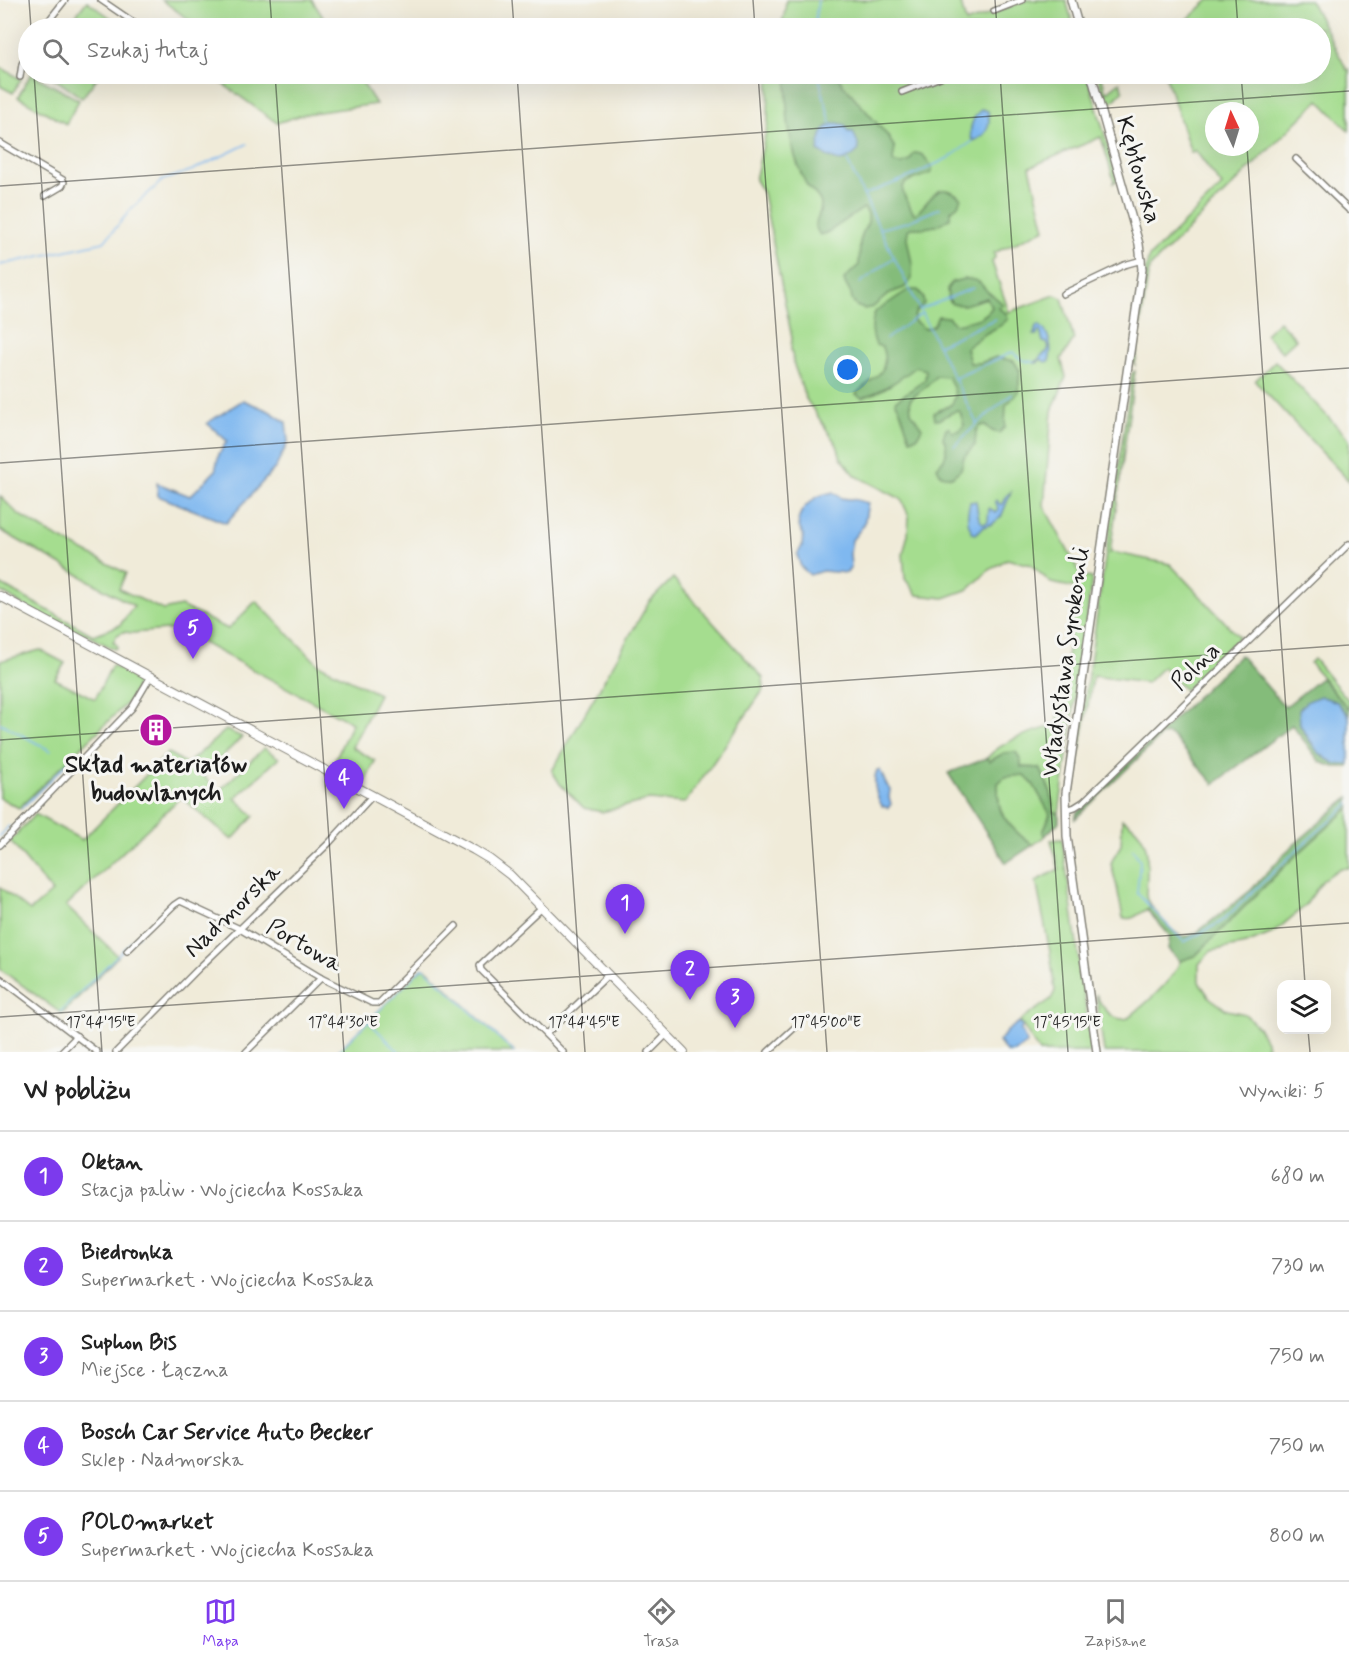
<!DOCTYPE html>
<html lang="pl">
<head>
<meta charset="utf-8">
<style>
	body { margin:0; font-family:Mynerve,sans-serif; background:#f2f2f2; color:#222 }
	.controls { position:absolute; right:18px; bottom:18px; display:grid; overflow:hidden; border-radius:12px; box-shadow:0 6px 24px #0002 }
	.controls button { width:54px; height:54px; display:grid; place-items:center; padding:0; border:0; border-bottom:2px solid #e0e0e0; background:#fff; color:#222; font:30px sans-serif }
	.compass { position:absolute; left:1205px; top:102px; width:54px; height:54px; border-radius:50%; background:#fff; box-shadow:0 6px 24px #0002; rotate:356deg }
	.you { position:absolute; left:848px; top:370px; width:21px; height:21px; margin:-15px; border:4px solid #fff; border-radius:50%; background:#1a73e8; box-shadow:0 0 0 9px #1a73e833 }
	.badge { display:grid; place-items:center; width:39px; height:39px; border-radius:50%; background:#7c3aed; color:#fff; font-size:20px; font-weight:700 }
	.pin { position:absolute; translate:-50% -50px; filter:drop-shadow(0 2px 3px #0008) }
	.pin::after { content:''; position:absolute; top:32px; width:21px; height:18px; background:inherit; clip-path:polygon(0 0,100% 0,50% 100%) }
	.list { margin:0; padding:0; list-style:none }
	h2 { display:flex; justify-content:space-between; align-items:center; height:78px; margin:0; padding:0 24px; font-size:26px }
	h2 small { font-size:20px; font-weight:400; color:#767676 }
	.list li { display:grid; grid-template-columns:39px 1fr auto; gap:18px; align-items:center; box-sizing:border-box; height:90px; padding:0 24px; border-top:2px solid #e0e0e0 }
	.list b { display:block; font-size:22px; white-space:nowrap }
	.list p { margin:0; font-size:20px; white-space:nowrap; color:#767676 }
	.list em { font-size:20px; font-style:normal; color:#767676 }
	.icon { flex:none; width:33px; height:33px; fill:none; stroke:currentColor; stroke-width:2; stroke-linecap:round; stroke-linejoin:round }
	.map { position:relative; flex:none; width:1349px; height:1052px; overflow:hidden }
	.search { position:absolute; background:#fff; box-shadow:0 6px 24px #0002; left:18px; right:18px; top:18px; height:66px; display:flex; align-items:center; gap:15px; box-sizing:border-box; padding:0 21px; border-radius:33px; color:#767676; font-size:22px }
	.sheet { height:528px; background:#fff }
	nav { display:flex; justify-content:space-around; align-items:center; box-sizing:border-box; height:84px; border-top:2px solid #e0e0e0; background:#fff; font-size:16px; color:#767676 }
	nav a { display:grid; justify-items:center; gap:3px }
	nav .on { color:#7c3aed }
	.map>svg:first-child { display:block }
</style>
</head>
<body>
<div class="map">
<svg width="1349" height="1052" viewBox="0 0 1349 1052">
	<rect width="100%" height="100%" fill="#f6f6f2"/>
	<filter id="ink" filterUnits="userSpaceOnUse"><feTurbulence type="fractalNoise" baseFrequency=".0167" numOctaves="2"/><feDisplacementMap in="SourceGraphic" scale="12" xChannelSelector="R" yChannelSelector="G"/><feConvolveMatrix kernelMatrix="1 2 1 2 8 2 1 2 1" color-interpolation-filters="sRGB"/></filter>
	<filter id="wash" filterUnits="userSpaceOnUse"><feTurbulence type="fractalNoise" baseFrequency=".008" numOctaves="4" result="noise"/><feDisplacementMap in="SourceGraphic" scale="24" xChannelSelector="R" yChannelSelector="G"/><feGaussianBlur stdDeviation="1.35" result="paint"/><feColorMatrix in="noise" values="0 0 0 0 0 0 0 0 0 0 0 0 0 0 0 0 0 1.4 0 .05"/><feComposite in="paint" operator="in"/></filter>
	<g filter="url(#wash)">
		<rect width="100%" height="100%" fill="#f0ebd9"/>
		<!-- green -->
		<g fill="#a5dd8f" stroke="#607c56" stroke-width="1.5" fill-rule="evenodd">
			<polygon points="162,0 312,0 330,28 200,28"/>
			<polygon points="786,0 960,0 966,23 1027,0 1066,0 1074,28 781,28 785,11"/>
			<path d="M 1209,0 L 1310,0 L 1347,70 L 1349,69 L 1349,131 L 1319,100 L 1151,266 L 1148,275 L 1135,365 L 1133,362 L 1146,268 L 1149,257 L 1222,186 L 1195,150 L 1191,153 L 1165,74 L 1320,74 L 1320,28 L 1178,28 ZM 1214,111 L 1250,111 L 1250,147 L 1214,147 Z"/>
			<polygon points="87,1 125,28 66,28"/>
			<polygon points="0,67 21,79 13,93 0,86"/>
			<polygon points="31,74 79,100 66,124 18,97"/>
			<polygon points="48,74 100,74 82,98"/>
			<polygon points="209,74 357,74 376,104 305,114 277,123"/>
			<path d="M 769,74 L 1087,74 L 1118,180 L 1113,183 L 1114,180 L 1101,137 L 1030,167 L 1045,229 L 994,253 L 995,257 L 992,262 L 1009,312 L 1055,295 L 1062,298 L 1074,339 L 1061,359 L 1066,377 L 1052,411 L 1044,506 L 1081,575 L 1092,578 L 1059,813 L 1054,812 L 1051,793 L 1040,768 L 1021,767 L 1004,753 L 990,761 L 987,758 C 1004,739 1032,732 1057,725 L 1077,588 L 1051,583 L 1031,565 L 1007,559 L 988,571 L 969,589 L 944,598 L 917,595 L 905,579 L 903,554 L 908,534 L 909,516 L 901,499 L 856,476 L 841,458 L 837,445 L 806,399 L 794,365 L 791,349 L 792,338 L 763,193 L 755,180 L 768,123 Z"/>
			<polygon points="1097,74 1101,74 1106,93 1120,82 1123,91 1107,107"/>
			<polygon points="1279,321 1296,339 1282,352 1265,334"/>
			<polygon points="1275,361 1349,439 1349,481 1255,381"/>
			<polygon points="1135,371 1110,553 1112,552 1170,564 1239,637 1185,690 1163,667 1147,683 1093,676 1072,796 1072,787 1132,373"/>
			<polygon points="0,496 18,514 49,533 126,573 119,589 163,610 181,606 228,629 256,601 318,664 379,694 352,747 375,761 365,782 333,764 352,723 177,629 134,633 123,632 117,635 113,642 117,645 117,648 114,649 85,634 83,635 34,612 0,591 0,584 93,635 120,625 134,606 0,530"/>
			<polygon points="673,578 763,678 764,689 685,803 649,800 602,812 584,808 560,784 552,771 649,602"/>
			<polygon points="40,650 65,663 55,679 95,699 112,665 127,673 137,684 130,700 19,808 0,798 0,661"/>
			<polygon points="1314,659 1349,701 1349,709 1310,663"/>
			<polygon points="226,730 242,737 203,775 218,792 264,748 279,758 235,798 254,816 232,840 181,797 66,906 118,956 62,1014 0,969 0,887 30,911 52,892 10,841 35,814 82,840 168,753 187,764"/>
			<path d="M 1014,775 L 1024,775 L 1033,784 L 1050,814 L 1043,833 L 1045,836 L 1033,845 C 1022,838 1003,821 1000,808 C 998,800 998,792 998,783 L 1005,777 Z"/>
			<path d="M 1349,808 L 1349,868 L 1340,868 L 1323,880 L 1305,906 L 1273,933 L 1246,944 L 1211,951 L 1199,964 L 1199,982 L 1210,998 L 1227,1010 L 1245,1014 L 1258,1027 L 1266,1041 L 1267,1049 L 1270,1052 L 1104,1052 L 1096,994 C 1101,1006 1113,1023 1128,1018 C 1143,1006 1174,980 1180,961 L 1195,956 L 1289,862 Z"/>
			<path d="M 1122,819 C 1155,836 1147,864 1146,895 L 1147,900 L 1151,906 C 1149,908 1135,917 1132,918 C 1129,919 1126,918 1123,918 L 1117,887 L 1111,864 L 1113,858 L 1121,845 Z"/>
			<polygon points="1062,839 1092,1052 1039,1052 1020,1021 1051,999 1055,991 1050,952 1036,881 1059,869 1051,840"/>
			<polygon points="424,968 428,970 514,1052 337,1052 421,969"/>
		</g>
		<!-- forest -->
		<g fill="#84bc7a" stroke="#506c4b" stroke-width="1.5">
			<path d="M 788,74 L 836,74 L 842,83 L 887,135 L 895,148 L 893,159 L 894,163 L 902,164 L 910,161 L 914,153 C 928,154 924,160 932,166 L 932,172 C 923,180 894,177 905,197 C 909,203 910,210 915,214 C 930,204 936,176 961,198 L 958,205 L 951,211 L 950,218 C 936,228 928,228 911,228 L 908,230 L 907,238 L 912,264 L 912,279 L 904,288 L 890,293 L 873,307 L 864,309 L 856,306 L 852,300 L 851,294 L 845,283 L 844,279 L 859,265 L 860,242 L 863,232 L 868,222 L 868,214 L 864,208 L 828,232 L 820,235 C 810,222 822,217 821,204 C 819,194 809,191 805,182 C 789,149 784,110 788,74 Z"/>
			<path d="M 964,279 C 987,280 978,286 992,295 C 997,299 999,299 1003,305 L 998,308 L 1006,313 L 1008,319 L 1000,326 L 983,335 L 966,348 L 970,363 L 980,363 L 996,357 L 1014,361 L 1020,371 L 1018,393 L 1006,405 L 1005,427 L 999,433 L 992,431 L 985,425 L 980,426 L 976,431 L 975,445 L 964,457 L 961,469 L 952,477 L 941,475 L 937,467 L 944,459 L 946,453 L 946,444 L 943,438 L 946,428 L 949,428 L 952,432 L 960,430 L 964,425 L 960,412 L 957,410 L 938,420 L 935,419 L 934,413 C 939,409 944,409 949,406 C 960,399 953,386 948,377 L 936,376 C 929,386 919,391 910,400 L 911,412 L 922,428 L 917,437 L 910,439 L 900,410 L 895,401 L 925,380 L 926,370 L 916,367 C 899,380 883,391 862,398 L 856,394 C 871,377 892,375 882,347 L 876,345 C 871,333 871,324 875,312 L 908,290 L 918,290 L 923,297 L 924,304 L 916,311 L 913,320 L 925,329 L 933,326 L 938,316 L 948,317 L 955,324 C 970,321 984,320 992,307 L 987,298 L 964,305 L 952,304 L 948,298 L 947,289 L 952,282 Z"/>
			<path d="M 1240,655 L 1285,707 L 1321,678 L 1349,709 L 1349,716 L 1344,710 L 1300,725 C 1310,744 1325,767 1349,764 L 1349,767 L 1334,767 L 1320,762 L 1292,725 L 1214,784 L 1172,736 L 1166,734 L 1161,736 L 1074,820 L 1077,813 Z"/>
			<path d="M 1016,752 L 1021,760 L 1021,767 L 1040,768 L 1051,793 L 1054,812 L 1059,813 L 1059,822 L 1045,836 L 1043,833 L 1050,814 L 1033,784 L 1024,775 L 1005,777 L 998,783 C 998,792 998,800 1000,808 C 1003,821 1022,838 1033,845 L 1006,863 L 948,773 L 987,758 L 990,761 L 1004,753 Z"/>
			<path d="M 1349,797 L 1349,808 L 1289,862 L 1195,956 L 1180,961 L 1168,949 L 1170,936 L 1147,910 L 1151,906 C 1158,914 1171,932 1181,936 C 1186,937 1192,935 1196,933 L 1251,890 L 1288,850 Z"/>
		</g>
		<!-- water -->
		<g fill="#7fb8f0" stroke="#4e6a86" stroke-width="1.5">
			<path d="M 982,109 L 988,111 C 991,125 987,136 973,141 C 967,131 973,116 982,109 Z"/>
			<path d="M 837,123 L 845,125 L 848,132 L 853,132 L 857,141 L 859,150 C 842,167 836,161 818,151 C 820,137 821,126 837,123 Z"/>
			<path d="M 1039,325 C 1050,333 1053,348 1049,361 L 1045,362 L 1041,359 L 1037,363 L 1035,363 L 1042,355 L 1047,352 L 1049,347 L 1047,343 L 1043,342 L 1040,331 L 1038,331 L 1037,335 L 1034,335 L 1036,326 Z"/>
			<polygon points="243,400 269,411 286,422 288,442 276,467 226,523 158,496 157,483 190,496 215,471 219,454 227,441 207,423"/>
			<path d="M 833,492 L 841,498 L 857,500 L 868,503 L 864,525 L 852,540 L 850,553 L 851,567 L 847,573 L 822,571 L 810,575 L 801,567 L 797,555 L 802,546 L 803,534 C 792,520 802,508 814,499 C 819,495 827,494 833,492 Z"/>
			<path d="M 1011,492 L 1001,517 L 992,524 L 983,527 L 976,534 L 973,533 C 966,523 967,514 970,502 L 976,501 C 978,509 976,519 984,524 L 988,521 L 989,508 L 996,512 L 998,509 L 995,501 L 997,500 L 999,504 L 1003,504 L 1007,495 Z"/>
			<polygon points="1320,696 1337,702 1349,716 1349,764 1336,764 1327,759 1317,751 1300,725 1299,710 1306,702"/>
			<path d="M 877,770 L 880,770 L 886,784 L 890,789 L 889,798 L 891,804 L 888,808 L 882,806 C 876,795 872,782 877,770 Z"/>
			<polygon points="1019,1022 1022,1026 1021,1031 1027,1043 1015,1052 1006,1052 999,1042 1006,1032"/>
		</g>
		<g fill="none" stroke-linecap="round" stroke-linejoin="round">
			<!-- stream -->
			<g stroke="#7fb8f0" stroke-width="1.5">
				<polyline points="814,28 818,0"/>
				<polyline points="818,74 831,124"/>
				<path d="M 847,160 C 888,249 934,336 977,424 L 1012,394"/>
				<polyline points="864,195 912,176 950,157 973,141"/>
				<polyline points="879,229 907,222 940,208"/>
				<polyline points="0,265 104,242 132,208 163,180 193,170 247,144"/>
				<polyline points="860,283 893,258"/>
				<polyline points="921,309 973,288"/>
				<polyline points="886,339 922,313"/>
				<polyline points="939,345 995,319"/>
				<path d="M 955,378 L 1013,352 C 1018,359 1026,362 1035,362"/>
				<polyline points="954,446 977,424"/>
				<polyline points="0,723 51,751"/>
				<polyline points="21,809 74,757"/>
				<polyline points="0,836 9,826"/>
				<polyline points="1133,849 1140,861 1137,893 1184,942 1221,922 1300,847 1349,804"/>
				<polyline points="60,1012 139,934"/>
				<polyline points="368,1021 399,1052"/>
				<polyline points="337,1052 421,969 424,968 514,1052"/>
			</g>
		</g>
	</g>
	<g filter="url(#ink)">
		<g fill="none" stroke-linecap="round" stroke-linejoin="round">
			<!-- minor casing -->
			<g stroke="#86847a" stroke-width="8">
				<g id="minor">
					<polyline points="101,0 142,28"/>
					<polyline points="994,11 1022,0"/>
					<polyline points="43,28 65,0"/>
					<polyline points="1064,28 1077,24"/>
					<polyline points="20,77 22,64 28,53"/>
					<polyline points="902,92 948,74"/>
					<polyline points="0,143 63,180 64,182 62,186 45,196"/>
					<polyline points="1296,159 1349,210"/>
					<polyline points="1063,294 1124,265 1142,260"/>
					<polyline points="1066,810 1075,807 1083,802 1349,544"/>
					<polyline points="0,845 132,708 151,676"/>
					<polyline points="542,907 480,965 481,970 563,1052"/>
					<polyline points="127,951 174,905 180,901 240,929 321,978 372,1003 379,1003 456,926"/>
					<polyline points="0,978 97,1052"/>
					<polyline points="546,1034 608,975"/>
					<polyline points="61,1052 77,1036"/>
					<polyline points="116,1052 198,969 329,843 373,795"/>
					<polyline points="246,1052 321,978"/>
					<polyline points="649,1052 667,1034"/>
					<polyline points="768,1052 803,1020"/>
				</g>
			</g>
			<!-- tertiary casing -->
			<g stroke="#86847a" stroke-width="10">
				<g id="tertiary">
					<polyline points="1071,0 1079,28"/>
					<polyline points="1091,74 1139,244 1142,269 1066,793 1067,836 1097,1052"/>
				</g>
			</g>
			<!-- secondary casing -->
			<g stroke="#86847a" stroke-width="10">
				<polyline id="secondary" points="0,596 474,850 489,859 510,875 684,1052"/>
			</g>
			<!-- minor -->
			<use href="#minor" stroke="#fff" stroke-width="5"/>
			<!-- tertiary -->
			<use href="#tertiary" stroke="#fff" stroke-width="7"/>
			<!-- secondary -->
			<use href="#secondary" stroke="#fff" stroke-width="8"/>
		</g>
	</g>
	<!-- ticks -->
	<path fill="none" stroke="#1c1c1c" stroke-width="1.5" stroke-opacity="0.45" d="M 29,0 L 31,28M 270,0 L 272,28M 512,0 L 514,28M 753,0 L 755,28M 995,0 L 997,28M 1236,0 L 1238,28M 34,74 L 102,1052M 275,74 L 344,1052M 517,74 L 585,1052M 758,74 L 827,1052M 1000,74 L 1068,1052M 1241,74 L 1244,111M 1247,147 L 1305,984M 0,186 L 1349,91M 0,463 L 1349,368M 0,740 L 1349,645M 0,1017 L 1349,923M 1308,1030 L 1310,1052"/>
	<!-- icons -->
	<defs>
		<g id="building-disc" transform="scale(1.725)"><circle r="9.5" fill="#b5179e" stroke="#f6f6f2"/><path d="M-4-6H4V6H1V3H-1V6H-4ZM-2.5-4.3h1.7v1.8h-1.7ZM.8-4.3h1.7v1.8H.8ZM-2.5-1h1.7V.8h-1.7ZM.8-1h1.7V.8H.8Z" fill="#fff"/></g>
	</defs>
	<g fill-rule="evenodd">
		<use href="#building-disc" x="156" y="730"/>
	</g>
	<g text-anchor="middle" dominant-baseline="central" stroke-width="6" stroke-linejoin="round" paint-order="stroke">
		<!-- street labels -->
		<g font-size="24" fill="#1c1c1c" stroke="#f6f6f2">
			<text transform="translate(1138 170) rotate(74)">Kębłowska</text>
			<text transform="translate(1066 662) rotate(-82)">Władysława Syrokomli</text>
			<text transform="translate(1196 667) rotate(-44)">Polna</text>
			<text transform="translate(233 911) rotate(-44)">Nadmorska</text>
			<text transform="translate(304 946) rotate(30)">Portowa</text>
		</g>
		<!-- poi labels -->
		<g font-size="24" font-weight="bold" fill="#1c1c1c" stroke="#f6f6f2">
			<text x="156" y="765">Skład materiałów<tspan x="156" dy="28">budowlanych</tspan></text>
		</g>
	</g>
	<g font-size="15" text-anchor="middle" fill="#1c1c1c" stroke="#f6f6f2" stroke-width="6" stroke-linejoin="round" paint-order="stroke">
		<text x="101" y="1027">17°44'15"E</text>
		<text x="343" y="1027">17°44'30"E</text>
		<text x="584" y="1027">17°44'45"E</text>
		<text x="826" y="1027">17°45'00"E</text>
		<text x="1067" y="1027">17°45'15"E</text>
	</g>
</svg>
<div class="controls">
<button><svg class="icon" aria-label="layers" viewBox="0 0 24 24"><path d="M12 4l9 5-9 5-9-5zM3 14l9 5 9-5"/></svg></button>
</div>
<svg class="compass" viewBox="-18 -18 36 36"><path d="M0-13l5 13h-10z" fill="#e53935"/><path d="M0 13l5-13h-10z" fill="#767676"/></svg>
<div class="you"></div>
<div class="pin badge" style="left:625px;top:934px">1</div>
<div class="pin badge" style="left:690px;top:1000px">2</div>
<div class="pin badge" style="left:735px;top:1028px">3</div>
<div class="pin badge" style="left:344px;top:809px">4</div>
<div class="pin badge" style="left:193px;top:659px">5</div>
<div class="search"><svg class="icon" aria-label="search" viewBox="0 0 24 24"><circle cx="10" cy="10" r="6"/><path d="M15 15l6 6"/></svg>Szukaj tutaj</div>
</div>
<section class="sheet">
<h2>W pobliżu<small>Wyniki: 5</small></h2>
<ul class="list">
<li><span class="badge">1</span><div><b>Oktan</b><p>Stacja paliw · Wojciecha Kossaka</p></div><em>680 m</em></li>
<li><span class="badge">2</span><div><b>Biedronka</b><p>Supermarket · Wojciecha Kossaka</p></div><em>730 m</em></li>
<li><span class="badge">3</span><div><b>Suphon Bis</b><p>Miejsce · Łączna</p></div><em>750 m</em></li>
<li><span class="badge">4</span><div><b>Bosch Car Service Auto Becker</b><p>Sklep · Nadmorska</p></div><em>750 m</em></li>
<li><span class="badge">5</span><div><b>POLOmarket</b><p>Supermarket · Wojciecha Kossaka</p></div><em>800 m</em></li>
</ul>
</section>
<nav>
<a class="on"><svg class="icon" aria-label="map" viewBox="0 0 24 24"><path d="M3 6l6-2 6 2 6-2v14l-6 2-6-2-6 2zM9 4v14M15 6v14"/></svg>Mapa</a>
<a><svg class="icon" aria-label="directions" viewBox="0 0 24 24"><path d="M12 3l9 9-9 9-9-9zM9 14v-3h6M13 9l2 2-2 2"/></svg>Trasa</a>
<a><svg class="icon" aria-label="saved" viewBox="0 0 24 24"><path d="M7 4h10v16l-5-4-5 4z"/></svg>Zapisane</a>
</nav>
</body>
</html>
